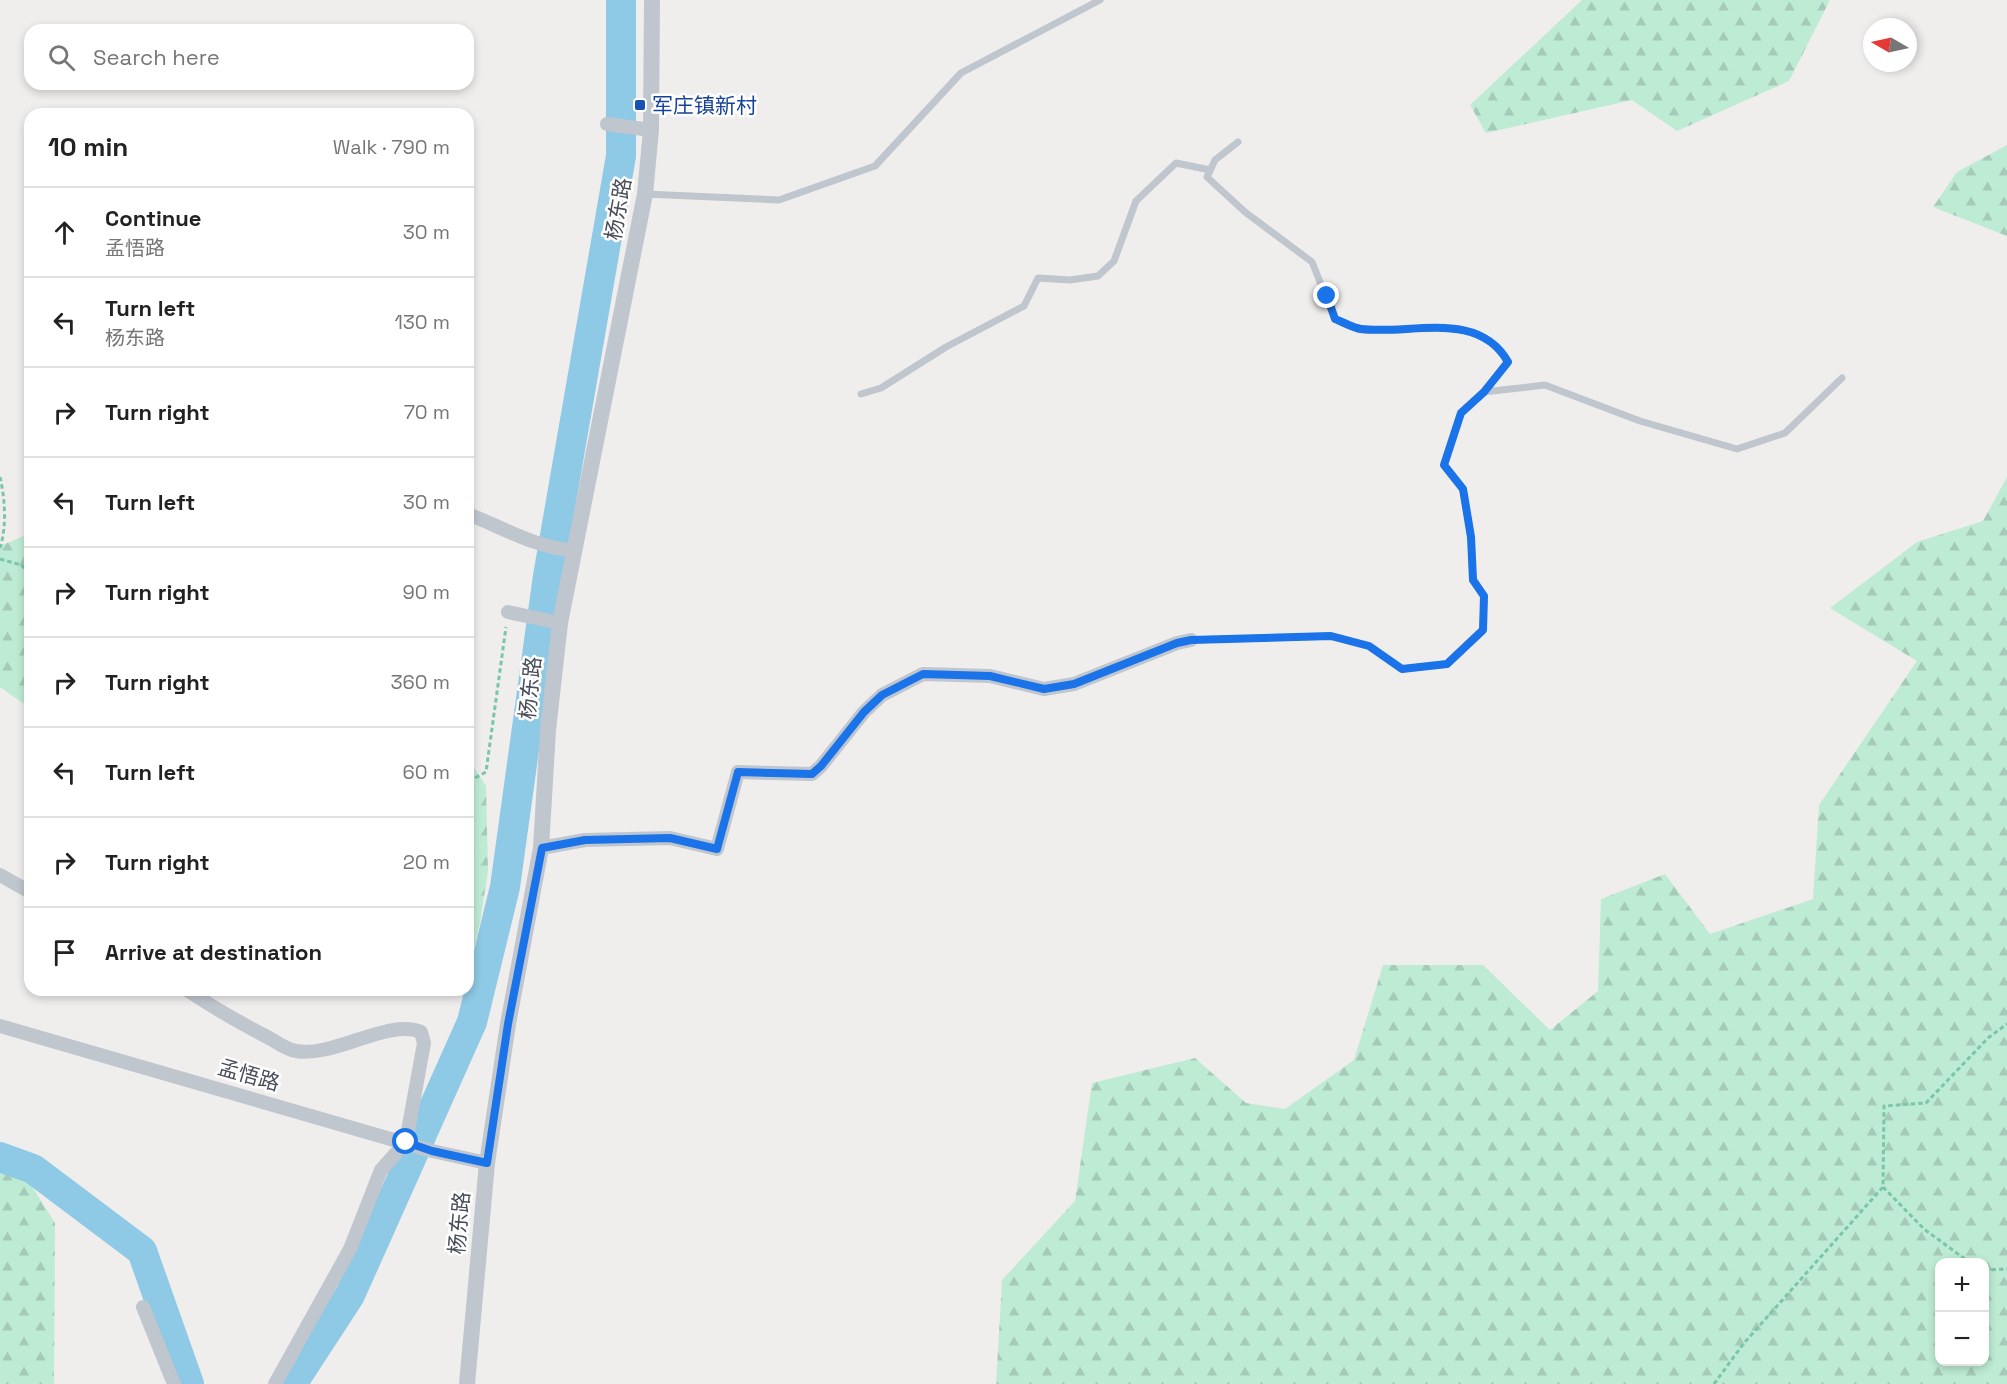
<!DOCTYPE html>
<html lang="en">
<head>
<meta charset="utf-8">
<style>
	body { margin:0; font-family:"Space Grotesk","Noto Sans SC",sans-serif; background:#f2f2f2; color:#222 }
	.controls { position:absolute; right:18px; bottom:18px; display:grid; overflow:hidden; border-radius:12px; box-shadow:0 3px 9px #0003 }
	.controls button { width:54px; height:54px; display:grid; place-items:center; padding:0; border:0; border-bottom:2px solid #e0e0e0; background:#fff; color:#222; font:30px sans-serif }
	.compass { position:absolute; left:1863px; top:18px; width:54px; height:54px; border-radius:50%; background:#fff; box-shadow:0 3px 9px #0003; rotate:279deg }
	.stop { position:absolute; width:18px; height:18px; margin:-14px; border:4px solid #1a73e8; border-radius:50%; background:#fff }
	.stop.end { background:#1a73e8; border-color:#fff; box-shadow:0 2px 6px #0008 }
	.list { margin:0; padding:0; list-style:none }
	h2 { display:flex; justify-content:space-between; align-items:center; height:78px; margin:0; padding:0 24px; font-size:26px }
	h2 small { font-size:20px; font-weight:400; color:#767676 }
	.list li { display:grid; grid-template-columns:39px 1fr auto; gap:18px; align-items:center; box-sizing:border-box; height:90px; padding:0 24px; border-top:2px solid #e0e0e0 }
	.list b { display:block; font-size:22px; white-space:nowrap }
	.list p { margin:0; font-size:20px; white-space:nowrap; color:#767676 }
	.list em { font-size:20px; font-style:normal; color:#767676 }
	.icon { flex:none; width:33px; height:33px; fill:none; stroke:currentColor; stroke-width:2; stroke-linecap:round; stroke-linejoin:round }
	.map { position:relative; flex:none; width:2007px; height:1384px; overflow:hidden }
	.search { position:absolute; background:#fff; box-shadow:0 3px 9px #0003; left:24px; top:24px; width:450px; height:66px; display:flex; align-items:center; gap:15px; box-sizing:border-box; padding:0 21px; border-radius:18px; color:#767676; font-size:22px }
	.panel { position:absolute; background:#fff; box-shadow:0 3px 9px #0003; left:24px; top:108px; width:450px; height:888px; border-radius:18px }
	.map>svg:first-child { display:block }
</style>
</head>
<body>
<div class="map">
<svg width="2007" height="1384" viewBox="0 0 2007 1384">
	<defs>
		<pattern id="forest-firs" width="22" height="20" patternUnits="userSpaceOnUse" patternTransform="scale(1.5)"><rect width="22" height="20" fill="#beebd4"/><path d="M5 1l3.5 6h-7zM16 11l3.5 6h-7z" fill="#a5cbb8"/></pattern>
	</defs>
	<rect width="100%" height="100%" fill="#f0eded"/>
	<!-- forest -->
	<g fill="url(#forest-firs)" fill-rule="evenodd">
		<polygon points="1582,0 1830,0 1789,81 1677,131 1632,100 1486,133 1470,105"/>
		<polygon points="2007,145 2007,236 1933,207 1957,172"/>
		<path d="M 2007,477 L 2007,1384 L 996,1384 L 1002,1280 L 1075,1201 L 1092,1083 L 1195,1058 L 1246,1103 L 1285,1109 L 1354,1060 L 1383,965 L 1483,965 L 1550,1030 L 1598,991 L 1601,899 L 1665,874 L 1710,934 L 1813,899 L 1819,805 L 1917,661 L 1830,608 L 1917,542 L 1983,521 ZM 1984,1262 L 1984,1362 L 1940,1362 L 1940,1262 Z"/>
		<polygon points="24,536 30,536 30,708 0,687 0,546"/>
		<polygon points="468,758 486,786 488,871 480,922 468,977"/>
		<polygon points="0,1169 26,1177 55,1223 54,1384 0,1384"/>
	</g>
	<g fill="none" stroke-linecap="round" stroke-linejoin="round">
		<!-- river -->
		<g stroke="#8ec9e5" stroke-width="30">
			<polyline points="0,1157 33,1169 142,1251 189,1384"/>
			<polyline points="292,1384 350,1295 472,1022 505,887 548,576 621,156 621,0"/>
		</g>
		<!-- path -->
		<g stroke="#79c6a9" stroke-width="3" stroke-dasharray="4.5 3" stroke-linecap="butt">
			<path d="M 0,477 C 5,499 7,526 0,548"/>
			<polyline points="0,559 21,565 30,573"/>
			<polyline points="468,779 473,779 486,772 506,627"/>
			<polyline points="1883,1187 1924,1229 1969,1262"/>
			<polyline points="1984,1270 2007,1269"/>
			<polyline points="1714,1384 1744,1343 1883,1187 1884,1106 1926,1103 1988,1038 2007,1024"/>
		</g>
		<!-- service -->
		<g stroke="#bfc6ce" stroke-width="7">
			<path d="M 1238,142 L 1215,160 L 1207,177 L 1245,212 L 1312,262 L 1335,319 C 1343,322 1353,328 1361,329 C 1410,336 1478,309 1508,361 L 1484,392"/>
			<polyline points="645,194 779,200 875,166 961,73 1100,0"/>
			<polyline points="861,394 881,388 946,347 1024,306 1038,278 1070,280 1098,276 1114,261 1136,201 1176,163 1210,170"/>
			<polyline points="1191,640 1331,636 1369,646 1402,669 1447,664 1483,630 1484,596 1473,580 1471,537 1463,489 1444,465 1461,413 1484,392 1545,385 1640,421 1737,449 1785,433 1842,378"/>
		</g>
		<!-- minor -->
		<g stroke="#bfc6ce" stroke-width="14">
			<polyline points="607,124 651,130"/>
			<path d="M 468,514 C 499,526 541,550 574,550"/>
			<polyline points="508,612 560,623"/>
			<polyline points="541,848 585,840 670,838 717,849 738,772 812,774 821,766 864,712 882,695 923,674 990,676 1044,689 1074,684 1177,643 1191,640"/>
			<polyline points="0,875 30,892"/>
			<path d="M 187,990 C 214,1008 242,1024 271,1039 C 278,1043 288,1050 296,1051 C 333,1058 389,1018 421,1032 L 424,1043 L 406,1142 L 381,1170 L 350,1249 L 275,1384"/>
			<polyline points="0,1026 432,1151 487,1163"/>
			<polyline points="143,1307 174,1384"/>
		</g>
		<!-- tertiary -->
		<polyline stroke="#bfc6ce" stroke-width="16" points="467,1384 487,1163 508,1024 541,848 548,730 560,623 645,194 651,130 652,0"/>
	</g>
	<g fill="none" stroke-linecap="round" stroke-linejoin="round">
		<!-- route -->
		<path stroke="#1a73e8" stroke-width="8" d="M 406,1142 L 432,1151 L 487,1163 L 508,1024 L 542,848 L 585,840 L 670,838 L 717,849 L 738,772 L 812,774 L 821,766 L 864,712 L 882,695 L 923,674 L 990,676 L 1044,689 L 1074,684 L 1177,643 L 1191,640 L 1331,636 L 1369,646 L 1402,669 L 1447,664 L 1483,630 L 1484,596 L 1473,580 L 1471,537 L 1463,489 L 1444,465 L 1461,413 L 1484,392 L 1508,362 C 1478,309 1410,335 1361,329 C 1353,328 1343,322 1335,319 L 1327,296"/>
	</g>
	<!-- markers -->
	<rect fill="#1a4fb4" stroke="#fff" stroke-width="2" x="634" y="99" width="12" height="12" rx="3"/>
	<g text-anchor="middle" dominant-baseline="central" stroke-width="5" stroke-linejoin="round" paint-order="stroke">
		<!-- transit labels -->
		<g font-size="21" fill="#164399" stroke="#fff" text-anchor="start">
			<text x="652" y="105">军庄镇新村</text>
		</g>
		<!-- street labels -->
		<g font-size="21" fill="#474e59" stroke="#fff">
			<text transform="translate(618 209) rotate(-80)">杨东路</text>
			<text transform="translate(530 688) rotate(-84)">杨东路</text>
			<text transform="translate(249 1075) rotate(16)">孟悟路</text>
			<text transform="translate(459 1223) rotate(-85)">杨东路</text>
		</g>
	</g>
</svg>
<div class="controls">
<button>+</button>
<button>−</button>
</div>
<svg class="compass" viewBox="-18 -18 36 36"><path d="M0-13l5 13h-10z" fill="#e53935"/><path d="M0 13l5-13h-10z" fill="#767676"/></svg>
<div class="stop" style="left:406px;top:1142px"></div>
<div class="stop end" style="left:1327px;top:296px"></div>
<div class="search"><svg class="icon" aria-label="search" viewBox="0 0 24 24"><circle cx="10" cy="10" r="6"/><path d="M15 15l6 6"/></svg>Search here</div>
<section class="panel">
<h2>10 min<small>Walk · 790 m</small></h2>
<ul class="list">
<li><svg class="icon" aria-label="ahead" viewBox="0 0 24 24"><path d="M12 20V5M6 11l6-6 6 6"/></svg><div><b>Continue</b><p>孟悟路</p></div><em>30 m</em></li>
<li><svg class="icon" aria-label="left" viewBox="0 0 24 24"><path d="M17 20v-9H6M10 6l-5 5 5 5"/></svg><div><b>Turn left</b><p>杨东路</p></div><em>130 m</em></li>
<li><svg class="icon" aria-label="right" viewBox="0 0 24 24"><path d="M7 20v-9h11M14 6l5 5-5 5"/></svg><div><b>Turn right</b></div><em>70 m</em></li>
<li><svg class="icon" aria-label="left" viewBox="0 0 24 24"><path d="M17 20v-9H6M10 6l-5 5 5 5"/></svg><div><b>Turn left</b></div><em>30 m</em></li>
<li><svg class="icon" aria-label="right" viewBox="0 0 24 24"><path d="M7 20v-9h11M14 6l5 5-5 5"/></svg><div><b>Turn right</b></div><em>90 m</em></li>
<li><svg class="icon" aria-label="right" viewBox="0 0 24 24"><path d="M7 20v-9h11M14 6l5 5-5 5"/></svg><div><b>Turn right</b></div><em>360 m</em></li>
<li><svg class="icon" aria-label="left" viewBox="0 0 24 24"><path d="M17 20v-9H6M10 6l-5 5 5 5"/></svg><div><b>Turn left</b></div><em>60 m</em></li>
<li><svg class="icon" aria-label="right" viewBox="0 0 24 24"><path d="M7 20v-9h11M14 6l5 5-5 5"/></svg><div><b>Turn right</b></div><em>20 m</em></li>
<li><svg class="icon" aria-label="arrive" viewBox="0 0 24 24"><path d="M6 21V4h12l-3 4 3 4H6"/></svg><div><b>Arrive at destination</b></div></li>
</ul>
</section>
</div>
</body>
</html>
